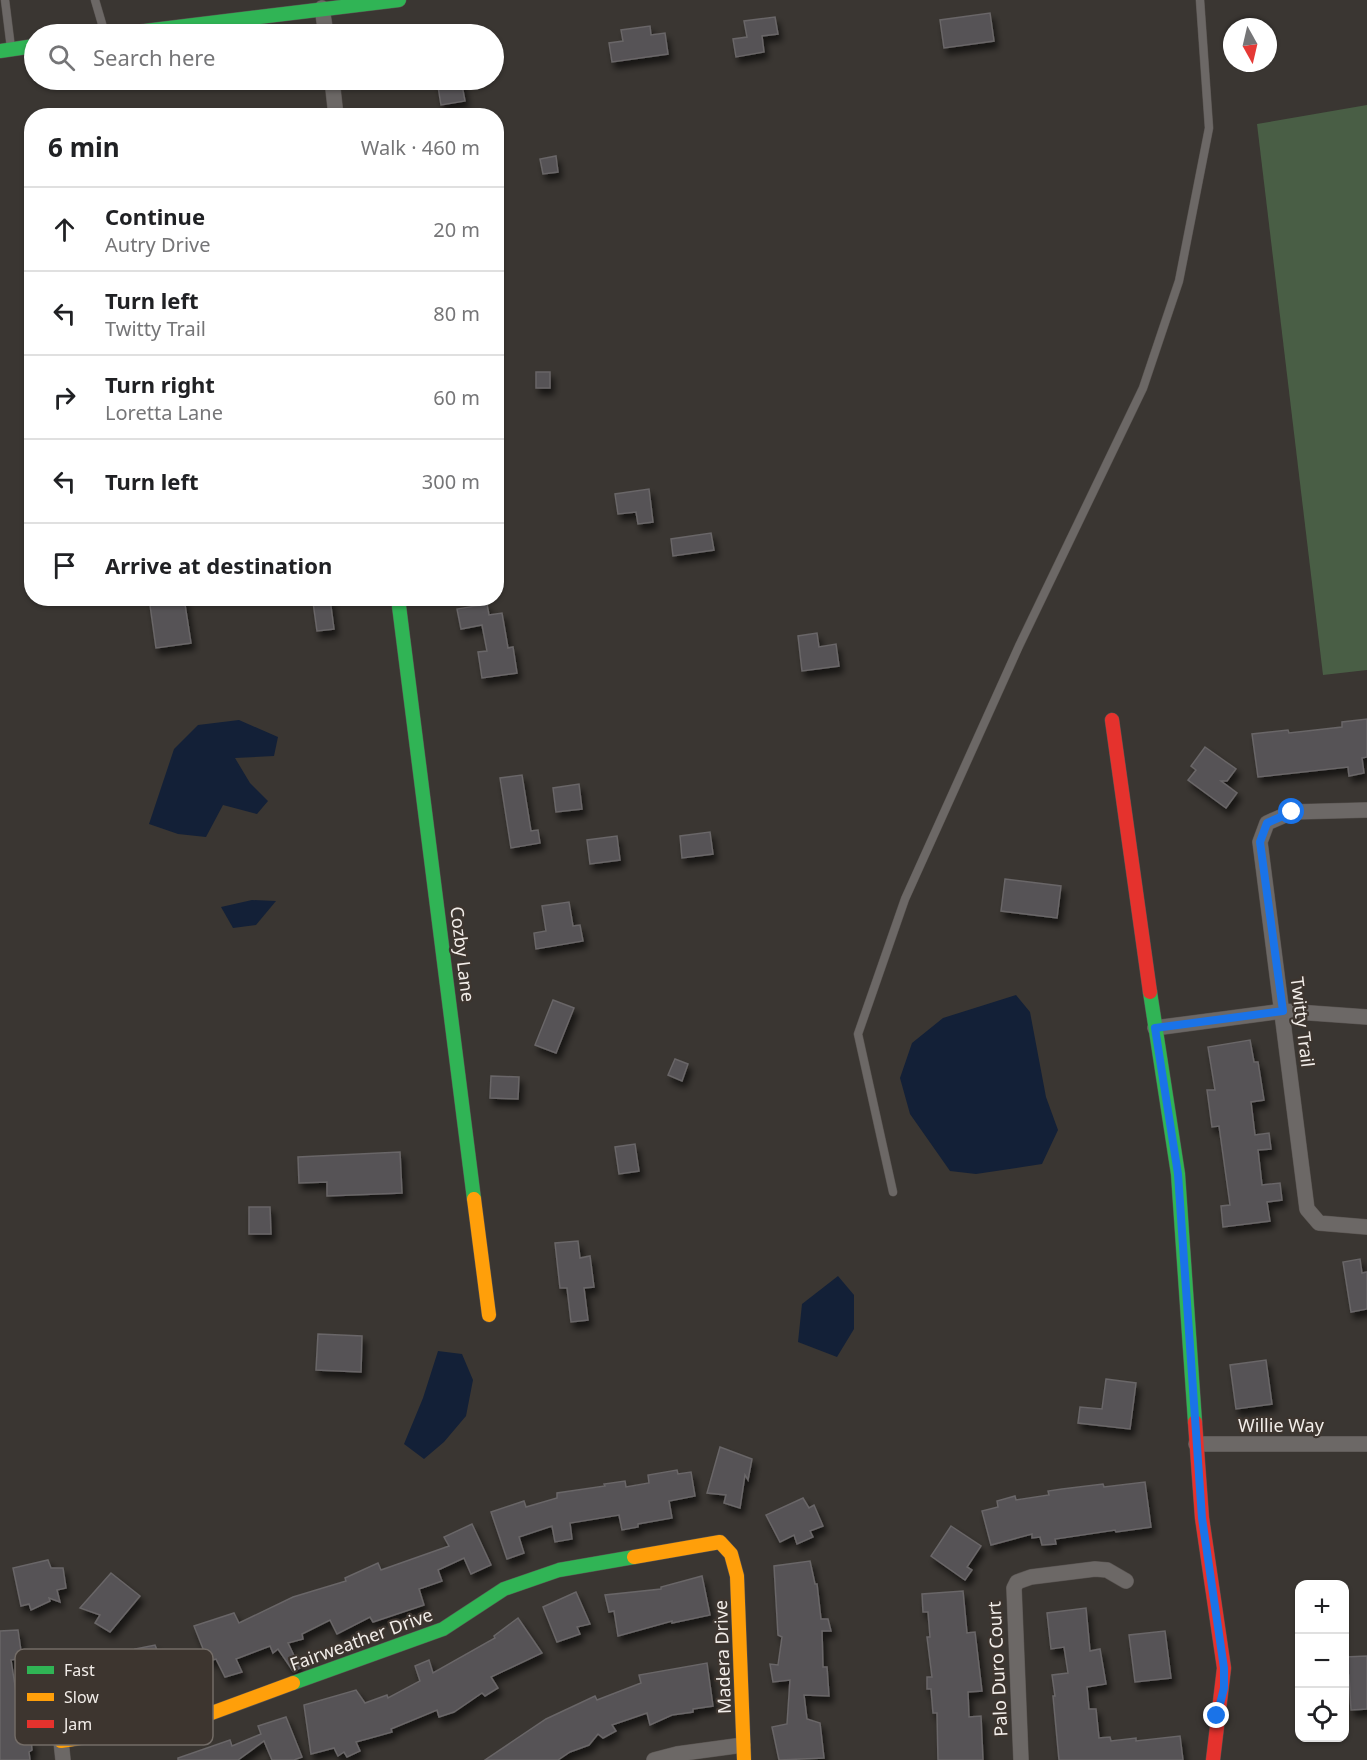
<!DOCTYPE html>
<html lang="en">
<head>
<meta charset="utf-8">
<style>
	body { margin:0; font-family:"Noto Sans",sans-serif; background:#f6f6f6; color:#202124 }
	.controls { position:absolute; right:18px; bottom:18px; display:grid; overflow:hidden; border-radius:12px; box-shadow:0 2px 4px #0004 }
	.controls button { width:54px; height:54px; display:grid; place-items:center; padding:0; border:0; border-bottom:2px solid #e0e0e0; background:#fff; color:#202124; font:30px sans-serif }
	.compass { position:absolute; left:1223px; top:18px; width:54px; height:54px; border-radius:50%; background:#fff; box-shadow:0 2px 4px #0004; rotate:172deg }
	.stop { position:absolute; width:18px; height:18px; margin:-14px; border:4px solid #1a73e8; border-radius:50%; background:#fff }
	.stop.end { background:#1a73e8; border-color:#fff; box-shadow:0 2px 6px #0008 }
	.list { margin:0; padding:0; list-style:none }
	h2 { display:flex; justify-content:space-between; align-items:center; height:78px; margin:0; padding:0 24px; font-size:26px }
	h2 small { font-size:20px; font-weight:400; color:#757577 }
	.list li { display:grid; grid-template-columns:39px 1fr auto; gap:18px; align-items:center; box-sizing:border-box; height:84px; padding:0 24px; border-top:2px solid #e0e0e0 }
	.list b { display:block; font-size:22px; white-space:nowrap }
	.list p { margin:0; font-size:20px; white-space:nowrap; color:#757577 }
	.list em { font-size:20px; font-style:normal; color:#757577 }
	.icon { flex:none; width:33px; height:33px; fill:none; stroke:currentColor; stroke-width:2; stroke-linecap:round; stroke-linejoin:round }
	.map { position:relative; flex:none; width:1367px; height:1760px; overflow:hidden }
	.search { position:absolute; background:#fff; box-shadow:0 2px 4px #0004; left:24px; top:24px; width:480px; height:66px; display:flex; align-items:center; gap:15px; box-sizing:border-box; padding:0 21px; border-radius:33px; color:#757577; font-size:22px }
	.panel { position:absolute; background:#fff; box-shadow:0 2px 4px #0004; left:24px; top:108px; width:480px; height:498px; border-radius:24px }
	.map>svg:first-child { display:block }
</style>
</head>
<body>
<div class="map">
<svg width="1367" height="1760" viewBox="0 0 1367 1760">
	<defs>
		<filter id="shadow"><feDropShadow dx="3.5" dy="6" stdDeviation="3" flood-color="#0009"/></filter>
	</defs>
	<rect width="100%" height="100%" fill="#3a3632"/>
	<!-- green -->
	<polygon fill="#495e45" points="1367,105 1367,670 1323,675 1257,124"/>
	<!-- water -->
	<g fill="#132037">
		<polygon points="239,720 278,737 274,756 235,758 250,783 268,801 257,814 223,805 206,837 178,834 149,824 174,749 198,725"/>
		<polygon points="252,900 276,901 256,925 233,928 221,907"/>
		<polygon points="1016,995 1030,1012 1046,1097 1058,1130 1042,1164 976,1174 950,1171 910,1114 900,1078 912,1043 943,1018"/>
		<polygon points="838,1276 854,1295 854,1329 837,1357 798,1342 802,1304"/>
		<polygon points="438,1351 462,1354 473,1380 466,1416 444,1442 424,1459 404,1444 423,1398"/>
	</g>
	<!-- building -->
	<g fill="#565256" stroke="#696667" stroke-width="1.5" filter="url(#shadow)">
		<polygon points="990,13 994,41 944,48 940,20"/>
		<polygon points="775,17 778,34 762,36 764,52 736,57 733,39 747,37 744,21"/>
		<polygon points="650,26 651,35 665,33 668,54 612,62 609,43 623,41 621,30"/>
		<polygon points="437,80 461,80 465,101 441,105"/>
		<polygon points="556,156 558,172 543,174 540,159"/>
		<rect x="536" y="372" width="14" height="16"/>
		<polygon points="649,489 653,522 638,524 636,512 618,514 615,494"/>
		<polygon points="711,533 714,550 673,556 671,539"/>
		<polygon points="149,598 184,598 191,643 156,648"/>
		<polygon points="330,599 334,629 317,631 313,602"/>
		<polygon points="487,604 489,615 502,613 508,648 513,647 517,673 482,678 478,652 487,651 482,625 461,629 457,609"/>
		<polygon points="817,633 819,647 836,644 839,666 802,671 798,636"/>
		<polygon points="1367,719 1367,757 1362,758 1364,773 1349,776 1348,767 1258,777 1252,734 1288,730 1289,733 1342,727 1342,722"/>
		<polygon points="1205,747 1236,769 1227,781 1221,781 1237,793 1226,808 1188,780 1196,770 1191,766"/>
		<polygon points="522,775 531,831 538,830 540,843 511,848 500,778"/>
		<polygon points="579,784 582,809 556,812 553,788"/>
		<polygon points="710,832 713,854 682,858 680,836"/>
		<polygon points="617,836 620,860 590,864 587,840"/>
		<polygon points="1005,879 1061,886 1057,918 1001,911"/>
		<polygon points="569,902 573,926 580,925 583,941 536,949 534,933 546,931 542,906"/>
		<polygon points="553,1000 574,1008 556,1053 535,1045"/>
		<polygon points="1250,1040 1254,1062 1258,1062 1264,1100 1251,1102 1255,1135 1269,1133 1271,1149 1258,1150 1262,1185 1280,1183 1282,1200 1267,1202 1270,1221 1223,1227 1221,1206 1230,1205 1219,1126 1212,1127 1207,1090 1215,1090 1208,1047"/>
		<polygon points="675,1059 688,1064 682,1081 668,1075"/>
		<polygon points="491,1076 519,1077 518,1099 490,1098"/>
		<polygon points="635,1144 639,1171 619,1174 615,1147"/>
		<polygon points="400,1152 402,1193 327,1196 327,1182 299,1183 298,1157"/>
		<polygon points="249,1207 270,1207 271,1234 249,1234"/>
		<polygon points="578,1241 580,1258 590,1256 594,1287 584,1288 588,1320 571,1322 567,1288 560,1288 555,1243"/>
		<polygon points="1360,1259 1362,1273 1367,1272 1367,1309 1351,1312 1343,1262"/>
		<polygon points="318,1334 362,1336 361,1372 316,1370"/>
		<polygon points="1266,1360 1272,1404 1236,1409 1230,1365"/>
		<polygon points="1106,1379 1136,1383 1130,1429 1078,1423 1080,1407 1102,1409"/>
		<polygon points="720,1447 752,1459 748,1480 745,1475 740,1508 724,1503 726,1495 707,1493"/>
		<polygon points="677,1470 678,1474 691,1472 695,1496 669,1501 672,1518 638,1524 638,1527 622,1530 619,1515 570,1523 572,1539 555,1542 552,1526 519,1537 524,1553 507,1559 491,1512 524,1501 526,1507 557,1498 557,1493 605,1486 604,1484 625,1481 626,1487 649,1483 648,1475"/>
		<polygon points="1145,1482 1151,1527 1116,1532 1115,1530 1055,1539 1056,1544 1042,1545 1040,1537 1032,1538 1032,1534 991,1545 982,1511 998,1507 997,1501 1015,1496 1016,1500 1049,1495 1048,1491 1062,1489 1103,1484 1104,1487"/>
		<polygon points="803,1498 809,1508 814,1505 823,1526 810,1531 813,1537 797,1544 794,1535 780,1542 766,1515"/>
		<polygon points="472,1524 491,1565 471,1574 464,1558 438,1570 442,1581 419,1589 424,1605 373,1622 370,1617 337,1634 330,1620 302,1634 303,1639 288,1643 300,1668 293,1671 278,1649 273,1653 270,1646 236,1659 242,1672 225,1677 216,1659 208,1661 194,1626 234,1613 239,1623 293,1597 346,1581 345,1578 378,1563 381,1570 449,1546 444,1537"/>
		<polygon points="951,1526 981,1546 967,1567 972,1570 965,1580 931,1556"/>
		<polygon points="48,1560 51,1568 63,1568 66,1588 57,1590 60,1602 49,1598 50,1601 31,1610 29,1604 21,1606 13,1568"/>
		<polygon points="810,1561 815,1584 817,1584 821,1619 828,1619 831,1631 822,1631 823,1667 827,1667 829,1696 804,1695 807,1719 820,1723 824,1758 779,1760 772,1727 787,1724 790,1680 773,1682 770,1664 778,1665 782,1637 778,1635 774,1566"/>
		<polygon points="111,1573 140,1596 110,1632 95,1623 100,1615 80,1608"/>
		<polygon points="702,1576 710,1615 672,1623 672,1621 618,1636 614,1611 609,1612 605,1595 661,1589 661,1587"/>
		<polygon points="963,1591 967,1633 975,1632 982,1691 968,1692 969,1717 981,1716 983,1760 938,1760 937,1713 933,1713 931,1689 927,1689 927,1677 932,1677 927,1637 930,1637 928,1612 923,1612 922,1594"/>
		<polygon points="576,1592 590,1624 577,1627 580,1634 557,1642 543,1607"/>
		<polygon points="1086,1608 1090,1651 1100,1649 1106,1684 1087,1687 1089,1709 1096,1709 1099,1738 1110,1737 1111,1741 1136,1738 1136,1741 1180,1736 1183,1760 1059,1760 1053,1696 1055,1696 1052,1675 1068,1673 1064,1647 1051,1649 1047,1613"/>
		<polygon points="518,1618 542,1653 491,1677 498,1688 485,1696 482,1693 454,1712 439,1717 437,1710 391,1729 392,1732 356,1742 360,1751 347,1757 344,1752 338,1756 334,1748 311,1754 304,1705 356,1690 365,1703 387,1695 388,1698 420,1681 415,1666 429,1660 433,1673 495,1638 494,1636"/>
		<polygon points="18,1630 22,1658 11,1660 22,1730 26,1729 25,1741 31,1740 32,1750 29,1752 30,1760 0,1760 0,1631"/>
		<polygon points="1165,1631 1171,1678 1135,1682 1129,1635"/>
		<polygon points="155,1645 157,1650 169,1650 173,1663 167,1665 168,1672 160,1673 165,1693 114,1700 110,1670 138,1658 135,1649"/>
		<polygon points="1367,1656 1367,1709 1351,1710 1349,1675 1345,1675 1345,1657"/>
		<polygon points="707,1663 713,1706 693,1709 693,1712 672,1715 650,1725 647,1713 612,1725 616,1731 603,1738 598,1734 589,1745 570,1752 558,1760 485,1760 546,1719 595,1696 597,1700 641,1683 639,1675"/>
		<polygon points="286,1717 302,1757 294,1760 272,1760 264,1741 238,1760 178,1760 178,1758 230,1740 232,1746 261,1734 258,1726"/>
	</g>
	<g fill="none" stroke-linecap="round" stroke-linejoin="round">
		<!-- lane casing -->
		<g stroke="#585350" stroke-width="9">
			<g id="lane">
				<polyline points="5,0 11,48"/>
				<polyline points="95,0 105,34"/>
				<polyline points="893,1192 858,1034 905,899 1019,646 1143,388 1179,281 1209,128 1200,0"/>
			</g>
		</g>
		<!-- street casing -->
		<g stroke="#585350" stroke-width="16">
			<g id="street">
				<polyline points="322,8 326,34"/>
				<polyline points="332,80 336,116"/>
				<polyline points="1367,810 1292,812 1267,823 1260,842 1307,1209 1319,1223 1367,1227"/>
				<polyline points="1155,1028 1283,1011 1367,1017"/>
				<polyline points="1196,1444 1367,1444"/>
				<polyline points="63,1760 61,1741 49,1687 64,1662"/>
				<polyline points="654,1760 677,1754 743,1745"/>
				<polyline points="1021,1760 1014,1588 1017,1582 1031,1577 1095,1569 1107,1570 1126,1581"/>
			</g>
		</g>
		<!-- fast casing -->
		<g stroke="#585350" stroke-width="15">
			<g id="fast">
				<polyline points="120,34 399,0"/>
				<polyline points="0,51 34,46"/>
				<polyline points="398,598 474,1199"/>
				<polyline points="1150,992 1178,1174 1195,1422"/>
				<polyline points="293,1683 443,1629 504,1589 559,1570 634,1557"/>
			</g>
		</g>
		<!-- slow casing -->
		<g stroke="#585350" stroke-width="15">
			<g id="slow">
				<polyline points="474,1199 489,1315"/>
				<polyline points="634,1557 720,1542 731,1554 737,1576 744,1760"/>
				<polyline points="61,1741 169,1724 209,1714 293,1683"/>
			</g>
		</g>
		<!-- jam casing -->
		<g stroke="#585350" stroke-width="15">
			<g id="jam">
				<polyline points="1112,720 1150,992"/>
				<polyline points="1195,1422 1202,1518 1224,1668 1213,1760"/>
			</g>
		</g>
		<!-- lane -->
		<use href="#lane" stroke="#6c6866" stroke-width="8"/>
		<!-- street -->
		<use href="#street" stroke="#6c6866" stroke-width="15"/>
		<!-- fast -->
		<use href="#fast" stroke="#30b455" stroke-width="14"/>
		<!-- slow -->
		<use href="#slow" stroke="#ff9f0a" stroke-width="14"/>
		<!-- jam -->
		<use href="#jam" stroke="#e5322d" stroke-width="14"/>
	</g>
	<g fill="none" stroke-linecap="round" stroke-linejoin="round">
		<!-- route -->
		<polyline stroke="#1a73e8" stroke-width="8" points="1217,1716 1224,1688 1224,1668 1202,1518 1178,1174 1155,1028 1283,1011 1260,842 1267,823 1292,812"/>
	</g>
	<g text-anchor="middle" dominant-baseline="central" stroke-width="4.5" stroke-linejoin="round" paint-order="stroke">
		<!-- street labels -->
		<g font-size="18" fill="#f2ede9" stroke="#3d352f">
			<text transform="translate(463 954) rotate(83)">Cozby Lane</text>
			<text transform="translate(1303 1022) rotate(83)">Twitty Trail</text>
			<text x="1281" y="1425">Willie Way</text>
			<text transform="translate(361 1639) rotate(-20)">Fairweather Drive</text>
			<text transform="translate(722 1657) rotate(-92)">Madera Drive</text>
			<text transform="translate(997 1669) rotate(-93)">Palo Duro Court</text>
		</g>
	</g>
	<!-- legend -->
	<rect x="15" y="1649" width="198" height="96" rx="9" fill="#3d352f" stroke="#736c67" stroke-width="1.5"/>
	<rect x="27" y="1666" width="27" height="8" fill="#30b455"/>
	<rect x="27" y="1693" width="27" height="8" fill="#ff9f0a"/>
	<rect x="27" y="1720" width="27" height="8" fill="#e5322d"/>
	<g font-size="16" fill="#f2ede9">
		<text x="64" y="1676">Fast</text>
		<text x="64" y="1703">Slow</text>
		<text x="64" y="1730">Jam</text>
	</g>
</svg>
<div class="controls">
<button>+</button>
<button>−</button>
<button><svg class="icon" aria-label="locate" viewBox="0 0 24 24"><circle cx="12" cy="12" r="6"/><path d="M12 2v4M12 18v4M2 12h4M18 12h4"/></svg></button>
</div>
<svg class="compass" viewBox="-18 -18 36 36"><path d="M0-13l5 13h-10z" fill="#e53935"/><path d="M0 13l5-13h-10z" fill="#757577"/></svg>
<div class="stop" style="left:1292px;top:812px"></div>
<div class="stop end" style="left:1217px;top:1716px"></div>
<div class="search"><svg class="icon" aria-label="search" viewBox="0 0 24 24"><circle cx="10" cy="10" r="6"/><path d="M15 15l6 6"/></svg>Search here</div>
<section class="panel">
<h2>6 min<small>Walk · 460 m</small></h2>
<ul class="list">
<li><svg class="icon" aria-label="ahead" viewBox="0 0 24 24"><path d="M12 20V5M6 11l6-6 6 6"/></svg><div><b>Continue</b><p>Autry Drive</p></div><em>20 m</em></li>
<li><svg class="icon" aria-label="left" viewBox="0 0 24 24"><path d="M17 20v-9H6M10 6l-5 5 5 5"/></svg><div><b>Turn left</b><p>Twitty Trail</p></div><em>80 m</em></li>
<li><svg class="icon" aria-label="right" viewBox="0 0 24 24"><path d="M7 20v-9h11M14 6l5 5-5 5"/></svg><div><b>Turn right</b><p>Loretta Lane</p></div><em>60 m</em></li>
<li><svg class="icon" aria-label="left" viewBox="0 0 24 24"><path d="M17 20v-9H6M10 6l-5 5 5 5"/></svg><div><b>Turn left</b></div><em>300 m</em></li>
<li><svg class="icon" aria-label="arrive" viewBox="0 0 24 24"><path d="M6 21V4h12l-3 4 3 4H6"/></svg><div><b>Arrive at destination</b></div></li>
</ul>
</section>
</div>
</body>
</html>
